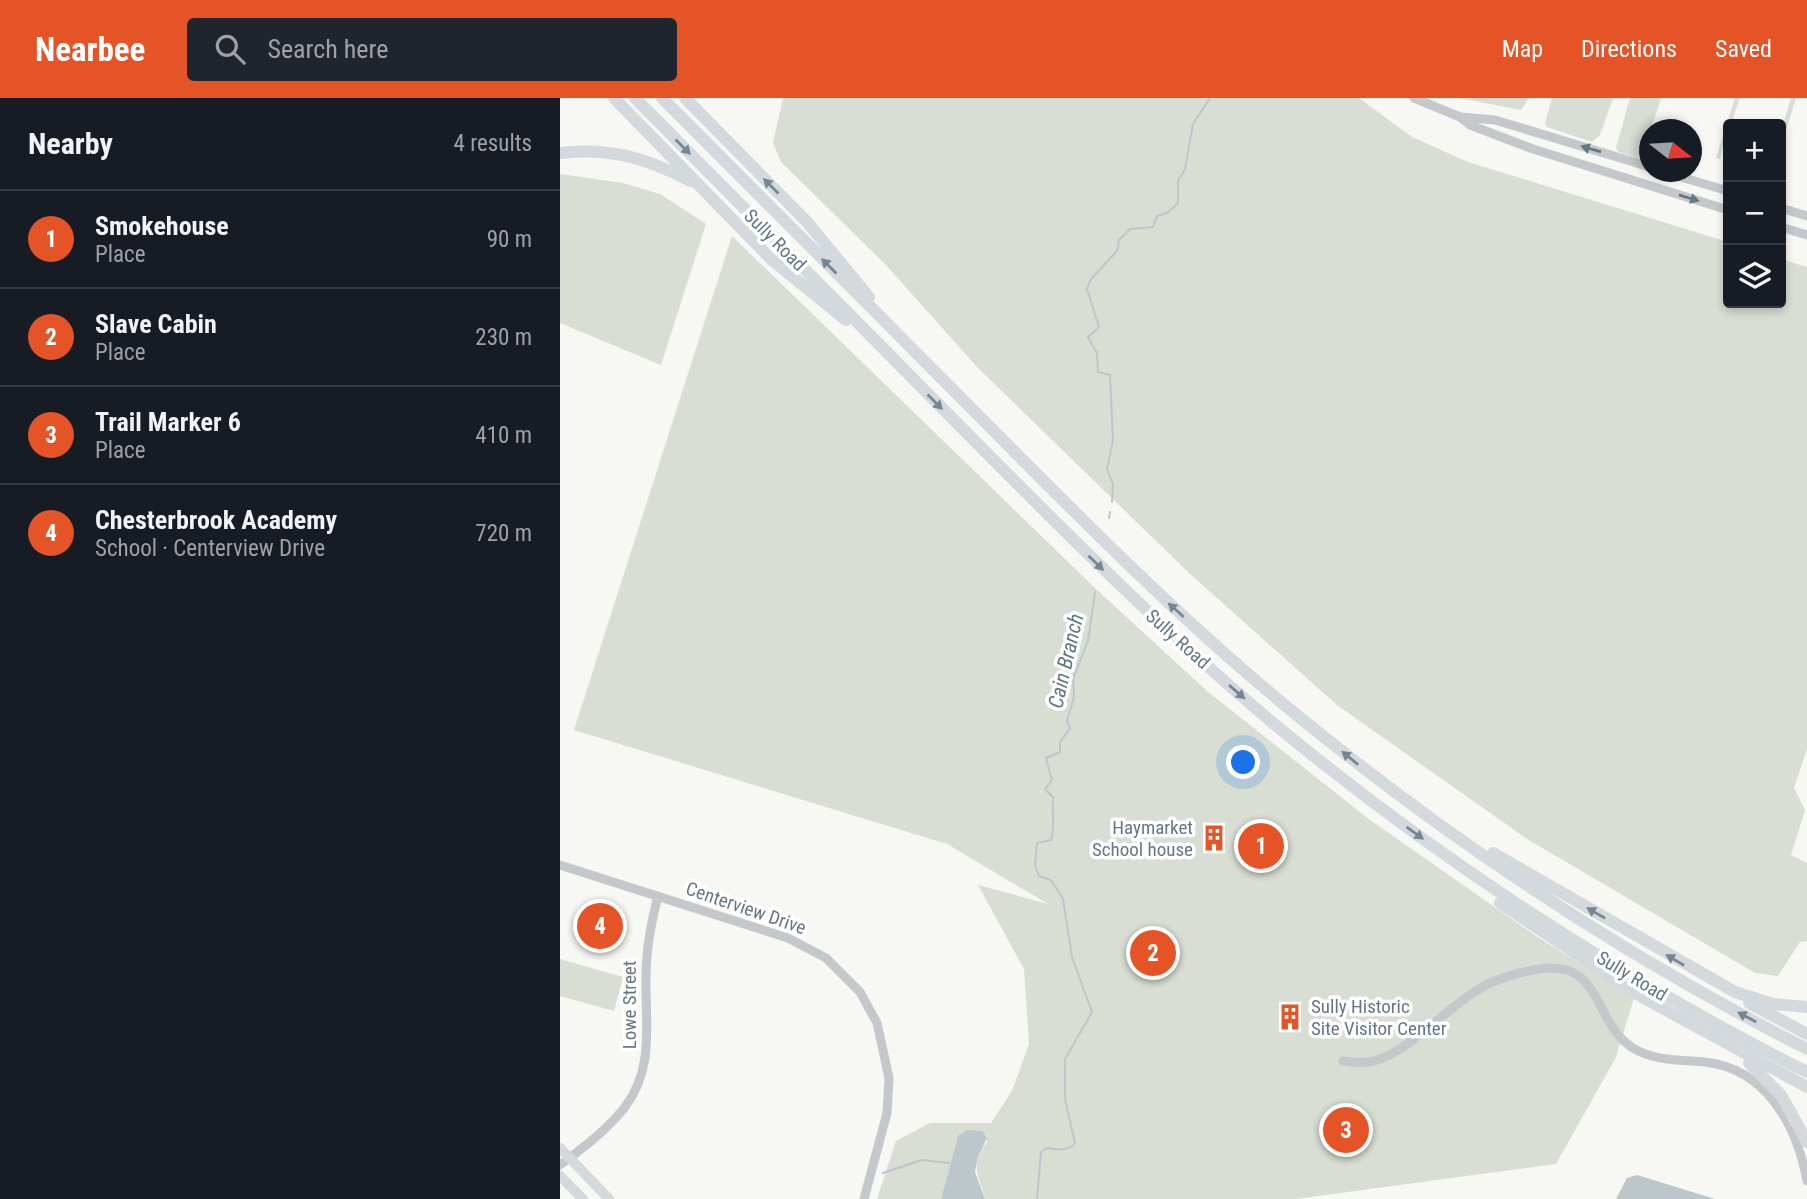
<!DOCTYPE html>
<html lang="en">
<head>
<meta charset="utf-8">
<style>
	body { margin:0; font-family:"Roboto Condensed",sans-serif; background:#20242c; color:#f1f3f6 }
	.controls { position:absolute; right:21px; top:21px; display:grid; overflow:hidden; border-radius:7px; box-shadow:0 4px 10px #0003 }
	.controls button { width:63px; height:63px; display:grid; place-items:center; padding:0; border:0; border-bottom:2px solid #363941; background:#171b24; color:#f1f3f6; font:35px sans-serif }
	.compass { position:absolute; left:1079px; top:21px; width:63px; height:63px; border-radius:50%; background:#171b24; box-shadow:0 4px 10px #0003; rotate:107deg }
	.you { position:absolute; left:684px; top:665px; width:24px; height:24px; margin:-18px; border:5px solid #fff; border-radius:50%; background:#1a73e8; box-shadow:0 0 0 10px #1a73e833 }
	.badge { display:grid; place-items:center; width:46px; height:46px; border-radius:50%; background:#e45426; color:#fff; font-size:23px; font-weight:700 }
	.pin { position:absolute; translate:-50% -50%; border:4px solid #fff; box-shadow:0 2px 7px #0006 }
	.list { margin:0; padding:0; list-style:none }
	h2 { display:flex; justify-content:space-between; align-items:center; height:91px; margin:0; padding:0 28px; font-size:30px }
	h2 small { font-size:23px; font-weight:400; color:#9ea1a6 }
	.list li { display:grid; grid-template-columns:46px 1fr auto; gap:21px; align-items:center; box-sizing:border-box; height:98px; padding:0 28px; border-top:2px solid #363941 }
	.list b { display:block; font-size:26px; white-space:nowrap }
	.list p { margin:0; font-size:23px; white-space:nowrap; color:#9ea1a6 }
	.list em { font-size:23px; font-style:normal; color:#9ea1a6 }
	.icon { flex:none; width:38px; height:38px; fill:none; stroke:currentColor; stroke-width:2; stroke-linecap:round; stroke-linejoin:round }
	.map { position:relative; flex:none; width:1247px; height:1101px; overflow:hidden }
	header { display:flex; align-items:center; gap:42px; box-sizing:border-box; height:98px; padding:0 35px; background:#e45426; color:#fff }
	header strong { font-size:33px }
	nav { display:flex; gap:38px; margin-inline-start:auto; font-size:24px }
	.search { width:490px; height:63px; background:#20242c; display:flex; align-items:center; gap:18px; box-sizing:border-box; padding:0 24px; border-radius:7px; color:#9ea1a6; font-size:26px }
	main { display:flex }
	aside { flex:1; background:#171b24 }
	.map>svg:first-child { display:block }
</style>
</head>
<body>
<header>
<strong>Nearbee</strong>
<div class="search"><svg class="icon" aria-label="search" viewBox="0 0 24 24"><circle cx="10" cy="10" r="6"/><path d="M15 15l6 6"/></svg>Search here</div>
<nav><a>Map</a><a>Directions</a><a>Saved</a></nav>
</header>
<main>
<aside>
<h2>Nearby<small>4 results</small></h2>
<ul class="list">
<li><span class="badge">1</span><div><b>Smokehouse</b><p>Place</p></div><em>90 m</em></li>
<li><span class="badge">2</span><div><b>Slave Cabin</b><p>Place</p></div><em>230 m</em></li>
<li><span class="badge">3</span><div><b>Trail Marker 6</b><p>Place</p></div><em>410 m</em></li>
<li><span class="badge">4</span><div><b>Chesterbrook Academy</b><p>School · Centerview Drive</p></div><em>720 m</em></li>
</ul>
</aside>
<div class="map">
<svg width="1247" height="1101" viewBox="0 0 1247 1101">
	<rect width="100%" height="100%" fill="#f7f7f3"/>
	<!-- green -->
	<g fill="#d8ded4">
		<polygon points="223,0 799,0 852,39 908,64 1168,144 1168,205 1221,205 1221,161 1247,169 1247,651 1234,690 1245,712 1231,757 1247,765 1247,843 1240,844 1218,878 1195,875 967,741 777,607 629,475 418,270 325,166 221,64 213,45"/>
		<polygon points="899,0 969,0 961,12"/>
		<polygon points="992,0 1053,0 1040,37 1032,44 987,29 985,25"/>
		<polygon points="1070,0 1101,0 1086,46 1089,47 1089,64 1059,54 1056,50"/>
		<polygon points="1175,0 1180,0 1171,26 1168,26 1160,61 1156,60"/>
		<polygon points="1231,0 1236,0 1221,49 1221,34"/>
		<polygon points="0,76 63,85 100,96 146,126 101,267 0,225"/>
		<path d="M 172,138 L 536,491 L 647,593 L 810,722 L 976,838 L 1074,900 L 1056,959 L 996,1066 L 736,1101 L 425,1101 C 419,1076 409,1069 427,1044 L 426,1037 L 396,1045 L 381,1101 L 317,1101 L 336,1043 L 370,1025 L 431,1025 L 452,993 L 469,946 L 464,871 L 418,787 L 488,806 L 387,746 L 14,632 Z"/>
		<polygon points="0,861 63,879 54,913 0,898"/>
	</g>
	<!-- water -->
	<g fill="#bcc6cb">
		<polygon points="407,1032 422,1033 427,1040 418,1059 415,1074 425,1101 381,1101 398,1038"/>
		<polygon points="1077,1077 1155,1101 1056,1101 1067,1080"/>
	</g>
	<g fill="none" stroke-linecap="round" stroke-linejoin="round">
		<!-- stream -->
		<g stroke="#bcc6cb" stroke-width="2">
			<polyline points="552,404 553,386 547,371 553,342 550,277 538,274 537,255 528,239 539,229 527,191 531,181 557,153 559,142 570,131 593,129 597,118 607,115 618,105 618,83 625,71 633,26 650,0"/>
			<polyline points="549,420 550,414"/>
			<polyline points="323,1075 362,1062 389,1065"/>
			<path d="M 477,1101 L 481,1054 L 487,1050 C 496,1052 509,1053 515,1045 L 505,1001 L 505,961 L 532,914 L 512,859 L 503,801 L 491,782 L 479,778 L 475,768 L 477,745 L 491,742 C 495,734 492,711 493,699 L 485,691 L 492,682 L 486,660 L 500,654 L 500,644 L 510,630 L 507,623 L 514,599 L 513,581 L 528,543 L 535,494"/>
		</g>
		<!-- minor -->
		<g stroke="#c4c8cb" stroke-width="9">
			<polyline points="854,0 900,19 935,22 1090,69"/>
			<polyline points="900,19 910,27 973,51 1168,112"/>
			<polyline points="1104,74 1168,93"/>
			<polyline points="1221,110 1247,118"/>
			<polyline points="1221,129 1247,137"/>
			<polyline points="0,767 228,840 266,860 300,894 317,925 329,980 327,1015 304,1101"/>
			<path d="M 783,963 C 793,964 804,966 814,963 C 847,955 888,909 919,891 C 935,881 960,874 979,871 C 1043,861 1032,924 1073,950 C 1094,963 1121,962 1145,964 C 1207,971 1237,1028 1247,1083"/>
			<path d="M 0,1067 C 23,1050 47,1032 65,1009 C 95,969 85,925 86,879 C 86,851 91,825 98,798"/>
		</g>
		<!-- major -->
		<g stroke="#d4d9dd" stroke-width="10">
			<polyline points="0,1050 49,1101"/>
			<polyline points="0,1078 23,1101"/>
		</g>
		<!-- highway -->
		<g stroke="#d4d9dd" stroke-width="12">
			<polyline points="54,0 211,161 286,222"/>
			<path d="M 75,0 C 181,108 288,215 395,323 C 498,427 601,531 713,625 C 877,761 1057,878 1247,974"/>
			<path d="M 102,0 C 208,106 315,213 421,320 C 523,423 625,526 738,618 C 896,747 1066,859 1247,951"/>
			<polyline points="125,0 247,124 309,199"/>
			<path d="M 0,55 C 49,49 87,60 130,83"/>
			<polyline points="933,755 1175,894 1213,906 1247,909"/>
			<polyline points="940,805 1073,894 1247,989"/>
			<polyline points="1189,905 1247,936"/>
			<polyline points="1189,965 1221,997 1247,1044"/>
		</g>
	</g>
	<!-- one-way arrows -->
	<defs><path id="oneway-solid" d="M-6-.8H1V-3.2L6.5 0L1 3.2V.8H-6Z" transform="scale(1.75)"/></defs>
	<g fill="#768692">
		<use href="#oneway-solid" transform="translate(123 49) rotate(45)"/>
		<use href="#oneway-solid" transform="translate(211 88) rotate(-135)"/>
		<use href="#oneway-solid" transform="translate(269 168) rotate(-135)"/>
		<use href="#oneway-solid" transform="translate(375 304) rotate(45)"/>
		<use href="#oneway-solid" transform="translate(536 465) rotate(44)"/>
		<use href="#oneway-solid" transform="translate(616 512) rotate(-138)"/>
		<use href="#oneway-solid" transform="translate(677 594) rotate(41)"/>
		<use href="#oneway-solid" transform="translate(790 660) rotate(-141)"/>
		<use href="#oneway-solid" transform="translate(855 735) rotate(36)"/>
		<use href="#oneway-solid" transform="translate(1036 815) rotate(-150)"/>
		<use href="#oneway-solid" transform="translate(1115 862) rotate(-150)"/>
		<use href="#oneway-solid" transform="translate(1187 919) rotate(-152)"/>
	</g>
	<g fill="#657785">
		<use href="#oneway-solid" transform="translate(1031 51) rotate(-164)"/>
		<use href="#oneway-solid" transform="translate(1129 100) rotate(17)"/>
	</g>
	<!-- icons -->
	<defs>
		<g id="building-bare" transform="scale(2.1)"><path d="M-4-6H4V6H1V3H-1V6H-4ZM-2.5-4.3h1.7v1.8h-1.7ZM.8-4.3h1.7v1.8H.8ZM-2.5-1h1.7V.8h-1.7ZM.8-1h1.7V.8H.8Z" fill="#e45426" stroke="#fff" stroke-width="2.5" paint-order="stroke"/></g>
	</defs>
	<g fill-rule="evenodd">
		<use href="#building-bare" x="654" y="740"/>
		<use href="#building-bare" x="730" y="919"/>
	</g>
	<g text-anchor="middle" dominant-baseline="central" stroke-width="7" stroke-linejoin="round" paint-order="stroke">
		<!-- street labels -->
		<g font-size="19" fill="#657785" stroke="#fff">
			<text transform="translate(215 142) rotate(45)">Sully Road</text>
			<text transform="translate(618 541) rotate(42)">Sully Road</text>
			<text transform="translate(186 810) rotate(19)">Centerview Drive</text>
			<text transform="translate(1072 878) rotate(31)">Sully Road</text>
			<text transform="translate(69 907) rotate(-90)">Lowe Street</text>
		</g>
		<!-- poi labels -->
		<g font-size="19" fill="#657785" stroke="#fff" text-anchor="end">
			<text x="633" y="729">Haymarket<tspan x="633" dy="22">School house</tspan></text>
			<text x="751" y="908" text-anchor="start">Sully Historic<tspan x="751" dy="22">Site Visitor Center</tspan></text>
		</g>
		<!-- water labels -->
		<g font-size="21" font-style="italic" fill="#617881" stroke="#fff">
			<text transform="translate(506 563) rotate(-77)">Cain Branch</text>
		</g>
	</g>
</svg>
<div class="controls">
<button>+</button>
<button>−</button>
<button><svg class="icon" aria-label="layers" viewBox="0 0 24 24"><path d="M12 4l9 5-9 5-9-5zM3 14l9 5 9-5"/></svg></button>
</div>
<svg class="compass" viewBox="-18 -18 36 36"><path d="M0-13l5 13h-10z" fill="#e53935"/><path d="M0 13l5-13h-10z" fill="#9ea1a6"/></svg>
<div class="you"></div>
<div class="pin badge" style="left:701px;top:748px">1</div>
<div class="pin badge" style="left:593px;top:855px">2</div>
<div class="pin badge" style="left:786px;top:1032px">3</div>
<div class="pin badge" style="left:40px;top:828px">4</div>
</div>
</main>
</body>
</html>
